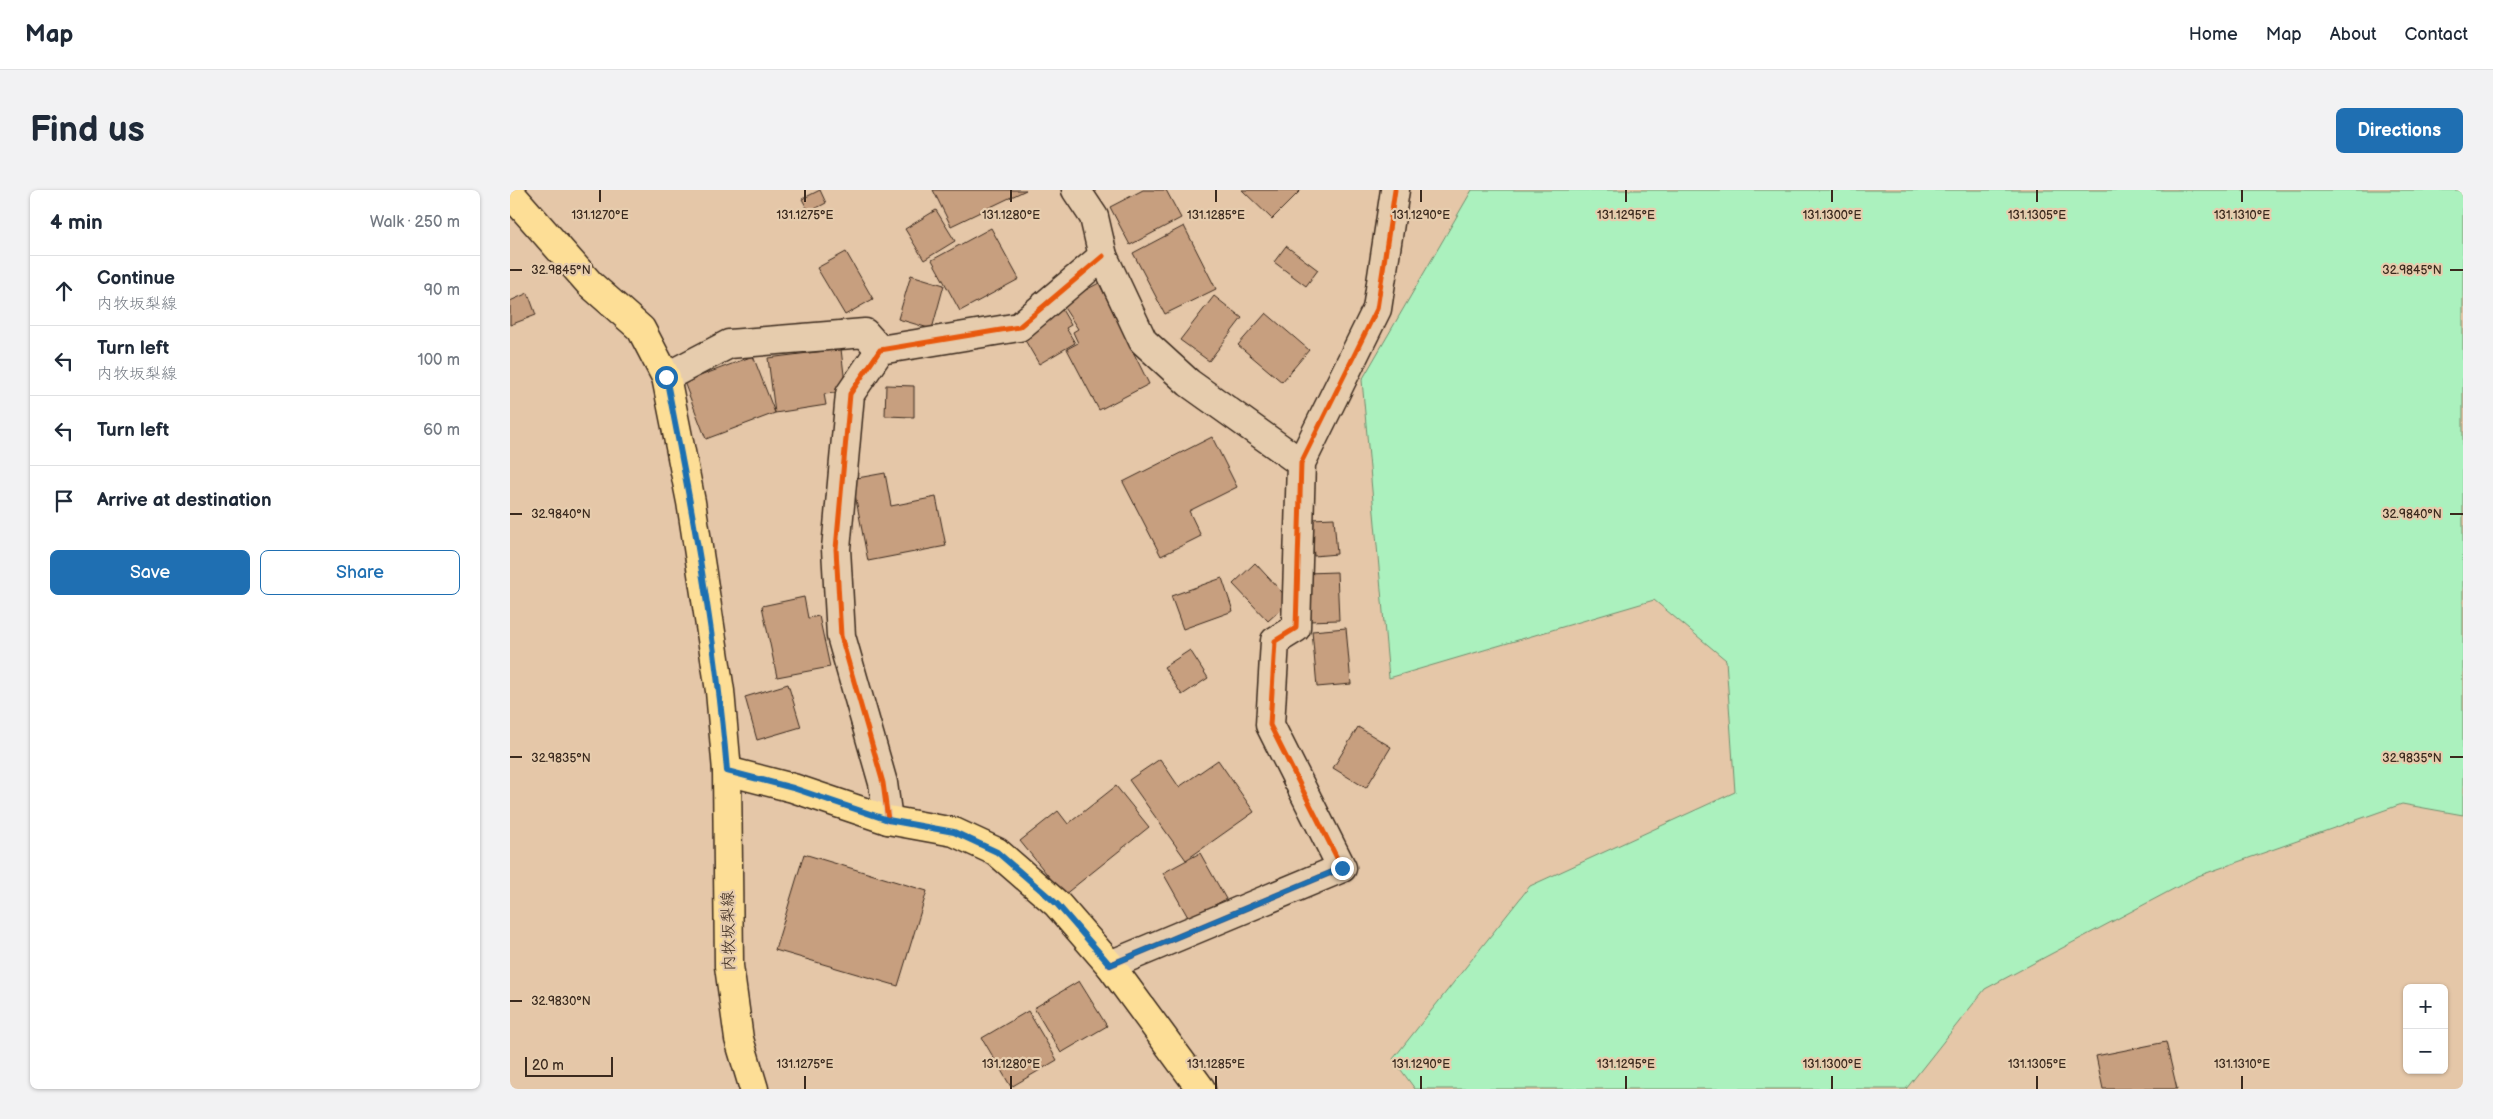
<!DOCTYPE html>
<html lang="en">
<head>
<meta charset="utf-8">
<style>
	body { margin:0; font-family:"Balsamiq Sans","Klee One",sans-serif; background:#f2f2f3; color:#1f2937 }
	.controls { position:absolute; right:15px; bottom:15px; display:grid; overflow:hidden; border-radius:8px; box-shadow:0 1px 4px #0004 }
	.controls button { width:45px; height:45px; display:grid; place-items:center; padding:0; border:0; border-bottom:1px solid #e0e1e3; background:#fff; color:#1f2937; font:25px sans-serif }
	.scale { position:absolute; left:15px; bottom:12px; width:88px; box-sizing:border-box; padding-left:5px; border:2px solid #3b2a1e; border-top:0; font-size:14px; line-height:18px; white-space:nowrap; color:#3b2a1e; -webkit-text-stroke:4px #e6ccad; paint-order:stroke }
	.stop { position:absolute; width:15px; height:15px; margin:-11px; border:4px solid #1f6fb2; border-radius:50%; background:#fff }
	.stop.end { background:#1f6fb2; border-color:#fff; box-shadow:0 1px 5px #0008 }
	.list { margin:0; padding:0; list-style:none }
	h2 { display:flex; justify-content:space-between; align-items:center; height:65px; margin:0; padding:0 20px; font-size:21px }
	h2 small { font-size:16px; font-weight:400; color:#747a83 }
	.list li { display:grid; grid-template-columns:32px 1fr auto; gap:15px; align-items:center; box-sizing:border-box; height:70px; padding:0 20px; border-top:1px solid #e0e1e3 }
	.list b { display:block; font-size:19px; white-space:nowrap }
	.list p { margin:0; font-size:16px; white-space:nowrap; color:#747a83 }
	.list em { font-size:16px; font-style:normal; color:#747a83 }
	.actions { display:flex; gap:10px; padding:15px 20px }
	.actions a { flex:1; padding:11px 0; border:1px solid #1f6fb2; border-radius:8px; text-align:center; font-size:18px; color:#1f6fb2 }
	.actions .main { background:#1f6fb2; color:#fff }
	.icon { flex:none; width:28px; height:28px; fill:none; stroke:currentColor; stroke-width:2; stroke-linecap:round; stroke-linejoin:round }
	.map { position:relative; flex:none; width:1953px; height:899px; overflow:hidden; border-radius:8px }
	header { display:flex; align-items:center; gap:30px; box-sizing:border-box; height:70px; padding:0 25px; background:#fff; border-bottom:1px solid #e0e1e3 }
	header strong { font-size:24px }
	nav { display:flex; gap:28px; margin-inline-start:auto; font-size:18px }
	.intro { display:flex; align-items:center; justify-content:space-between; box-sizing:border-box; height:120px; padding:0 30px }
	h1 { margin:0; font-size:35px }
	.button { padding:12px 22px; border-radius:8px; background:#1f6fb2; color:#fff; font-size:18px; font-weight:700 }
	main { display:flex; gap:30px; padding:0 30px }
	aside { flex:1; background:#fff; border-radius:8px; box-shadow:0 1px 4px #0004 }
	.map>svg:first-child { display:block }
</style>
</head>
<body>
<header>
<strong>Map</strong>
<nav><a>Home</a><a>Map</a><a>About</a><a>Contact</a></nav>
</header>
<div class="intro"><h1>Find us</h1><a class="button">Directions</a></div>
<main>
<aside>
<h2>4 min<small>Walk · 250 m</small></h2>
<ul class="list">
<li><svg class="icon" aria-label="ahead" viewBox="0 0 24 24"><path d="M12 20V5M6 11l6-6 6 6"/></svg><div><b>Continue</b><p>内牧坂梨線</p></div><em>90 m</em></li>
<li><svg class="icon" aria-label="left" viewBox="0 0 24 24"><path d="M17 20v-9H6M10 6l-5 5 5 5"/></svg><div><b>Turn left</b><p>内牧坂梨線</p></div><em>100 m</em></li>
<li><svg class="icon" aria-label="left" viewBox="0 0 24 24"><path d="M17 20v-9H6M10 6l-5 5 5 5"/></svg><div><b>Turn left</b></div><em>60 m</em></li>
<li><svg class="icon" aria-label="arrive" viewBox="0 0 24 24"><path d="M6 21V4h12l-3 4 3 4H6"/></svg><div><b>Arrive at destination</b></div></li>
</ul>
<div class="actions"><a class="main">Save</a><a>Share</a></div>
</aside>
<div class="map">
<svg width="1953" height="899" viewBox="0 0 1953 899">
	<rect width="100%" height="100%" fill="#e5c7a8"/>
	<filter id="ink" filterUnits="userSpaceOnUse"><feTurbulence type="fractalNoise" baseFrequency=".02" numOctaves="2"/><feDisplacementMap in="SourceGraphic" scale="10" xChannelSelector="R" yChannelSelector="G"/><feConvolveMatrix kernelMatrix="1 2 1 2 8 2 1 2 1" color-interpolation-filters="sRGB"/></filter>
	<g filter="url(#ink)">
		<!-- green -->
		<polygon fill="#abf1be" stroke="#738e6e" points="962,0 1953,0 1953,625 1892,614 1688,686 1475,799 1396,899 905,899 883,869 1020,696 1225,602 1216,470 1144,410 879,488 852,190"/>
		<!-- building -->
		<g fill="#c79f7f" stroke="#3b2a1e">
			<polygon points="310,0 316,13 299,22 292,9"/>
			<polygon points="423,0 516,0 441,36"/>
			<polygon points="633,0 656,0 671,28 620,55 600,17"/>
			<polygon points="732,0 791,0 762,29"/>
			<polygon points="426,20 445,51 414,70 395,39"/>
			<polygon points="674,36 706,99 655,124 623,63"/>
			<polygon points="481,38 509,89 450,121 422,70"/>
			<polygon points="776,56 808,80 796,96 764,72"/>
			<polygon points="336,62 363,109 335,125 307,78"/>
			<polygon points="401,85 434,95 422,139 388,129"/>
			<polygon points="589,93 639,194 589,220 557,159 568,153 563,142 568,139 551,113"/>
			<polygon points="18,103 26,125 0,135 0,111"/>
			<polygon points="704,106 732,128 699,171 670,150"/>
			<polygon points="550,116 561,135 556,138 565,153 529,174 509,140"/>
			<polygon points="756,123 799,160 772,192 728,155"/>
			<polygon points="331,159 336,202 314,204 316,215 265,223 258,168"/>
			<polygon points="243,166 265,223 196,249 174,192"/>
			<polygon points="376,195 404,196 404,227 375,226"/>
			<polygon points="702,247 727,297 679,321 691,346 651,366 613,292"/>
			<polygon points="375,283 381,316 426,307 436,356 358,371 342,289"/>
			<polygon points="824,328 827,364 804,366 801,329"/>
			<polygon points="745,373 780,411 758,431 723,394"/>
			<polygon points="827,382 829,430 798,431 796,383"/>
			<polygon points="712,388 723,421 673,439 661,406"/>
			<polygon points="294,407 298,428 309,426 320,477 267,487 252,416"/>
			<polygon points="836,438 841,494 807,497 802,441"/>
			<polygon points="680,460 698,488 672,505 654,477"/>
			<polygon points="278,494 291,537 247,550 235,507"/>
			<polygon points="848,537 881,557 856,598 823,578"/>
			<polygon points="650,569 669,597 708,570 744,622 676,670 619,590"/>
			<polygon points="606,596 639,637 554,705 510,651 548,621 558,634"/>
			<polygon points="690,663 716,709 679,729 653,683"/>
			<polygon points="294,664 417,701 388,796 265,760"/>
			<polygon points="569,791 597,836 551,863 524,818"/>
			<polygon points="518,821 547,870 501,897 472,848"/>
			<polygon points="1656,852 1667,899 1593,899 1586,866"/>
		</g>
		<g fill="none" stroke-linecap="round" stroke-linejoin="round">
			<!-- minor casing -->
			<g stroke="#3b2a1e" stroke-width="31">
				<g id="minor">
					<polyline points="566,0 584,27 593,66 633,151 679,193 791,273"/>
					<polyline points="156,187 219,154 355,143 370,160"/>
					<polyline points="378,630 373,593 331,446 326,359 340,204 370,160 509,137 593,66"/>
					<polyline points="600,775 832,678 760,535 765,451 786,438 791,273 867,119 885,0"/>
				</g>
			</g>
			<!-- major casing -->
			<g stroke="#3b2a1e" stroke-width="31">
				<g id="major">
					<polyline points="0,3 80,94 131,139 156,187 181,312 210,501 217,581 219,776 229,849 244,899"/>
					<polyline points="217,581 283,598 378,630 444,642 487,662 547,714 600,775 691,899"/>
				</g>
			</g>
			<!-- minor -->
			<use href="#minor" stroke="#e6ccad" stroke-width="28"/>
			<!-- major -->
			<use href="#major" stroke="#fdde96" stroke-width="28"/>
			<!-- cycleway casing -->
			<g stroke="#e6ccad" stroke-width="8">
				<g id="cycleway">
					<polyline points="378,630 373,593 331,446 326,359 340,204 370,160 509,137 593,66"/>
					<polyline points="600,775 832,678 760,535 765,451 786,438 791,273 867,119 885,0"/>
				</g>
			</g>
			<!-- cycleway -->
			<use href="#cycleway" stroke="#e8590c" stroke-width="5"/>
		</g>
	</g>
	<g fill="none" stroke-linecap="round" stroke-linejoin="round" filter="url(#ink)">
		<!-- route -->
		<path stroke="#1f6fb2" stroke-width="6" d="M 156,187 C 182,317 206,448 217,581 L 283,598 L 378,630 L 444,642 L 487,662 L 547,714 L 600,775 L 832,678"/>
	</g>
	<!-- ticks -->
	<path fill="none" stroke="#3b2a1e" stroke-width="2" d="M 90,0 L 90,12M 295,0 L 295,12M 501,0 L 501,12M 706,0 L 706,12M 911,0 L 911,12M 1116,0 L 1116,12M 1322,0 L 1322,12M 1527,0 L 1527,12M 1732,0 L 1732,12M 0,80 L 12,80M 1940,80 L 1953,80M 0,324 L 12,324M 1940,324 L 1953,324M 0,567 L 12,567M 1940,567 L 1953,567M 0,811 L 12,811M 295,886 L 295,899M 501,886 L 501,899M 706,886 L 706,899M 911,886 L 911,899M 1116,886 L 1116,899M 1322,886 L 1322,899M 1527,886 L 1527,899M 1732,886 L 1732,899"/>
	<g text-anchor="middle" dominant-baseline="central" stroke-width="4.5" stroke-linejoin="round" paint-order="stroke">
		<!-- street labels -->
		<g font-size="16" fill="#3b2a1e" stroke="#e6ccad">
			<text transform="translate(219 741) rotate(-91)">内牧坂梨線</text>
		</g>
	</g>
	<g font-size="12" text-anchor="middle" fill="#3b2a1e" stroke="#e6ccad" stroke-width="4.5" stroke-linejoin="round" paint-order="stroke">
		<text x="90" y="29">131.1270°E</text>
		<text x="295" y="29">131.1275°E</text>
		<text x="501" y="29">131.1280°E</text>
		<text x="706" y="29">131.1285°E</text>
		<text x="911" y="29">131.1290°E</text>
		<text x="1116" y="29">131.1295°E</text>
		<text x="1322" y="29">131.1300°E</text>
		<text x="1527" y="29">131.1305°E</text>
		<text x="1732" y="29">131.1310°E</text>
		<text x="51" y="84">32.9845°N</text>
		<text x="1902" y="84">32.9845°N</text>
		<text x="51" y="328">32.9840°N</text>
		<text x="1902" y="328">32.9840°N</text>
		<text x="51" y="572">32.9835°N</text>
		<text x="1902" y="572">32.9835°N</text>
		<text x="51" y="815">32.9830°N</text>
		<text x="295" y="878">131.1275°E</text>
		<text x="501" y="878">131.1280°E</text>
		<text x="706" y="878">131.1285°E</text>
		<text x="911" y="878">131.1290°E</text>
		<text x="1116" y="878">131.1295°E</text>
		<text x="1322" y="878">131.1300°E</text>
		<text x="1527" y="878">131.1305°E</text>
		<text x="1732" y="878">131.1310°E</text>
	</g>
</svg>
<div class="controls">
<button>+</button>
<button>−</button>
</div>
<div class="scale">20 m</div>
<div class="stop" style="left:156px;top:187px"></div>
<div class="stop end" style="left:832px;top:678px"></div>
</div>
</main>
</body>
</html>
